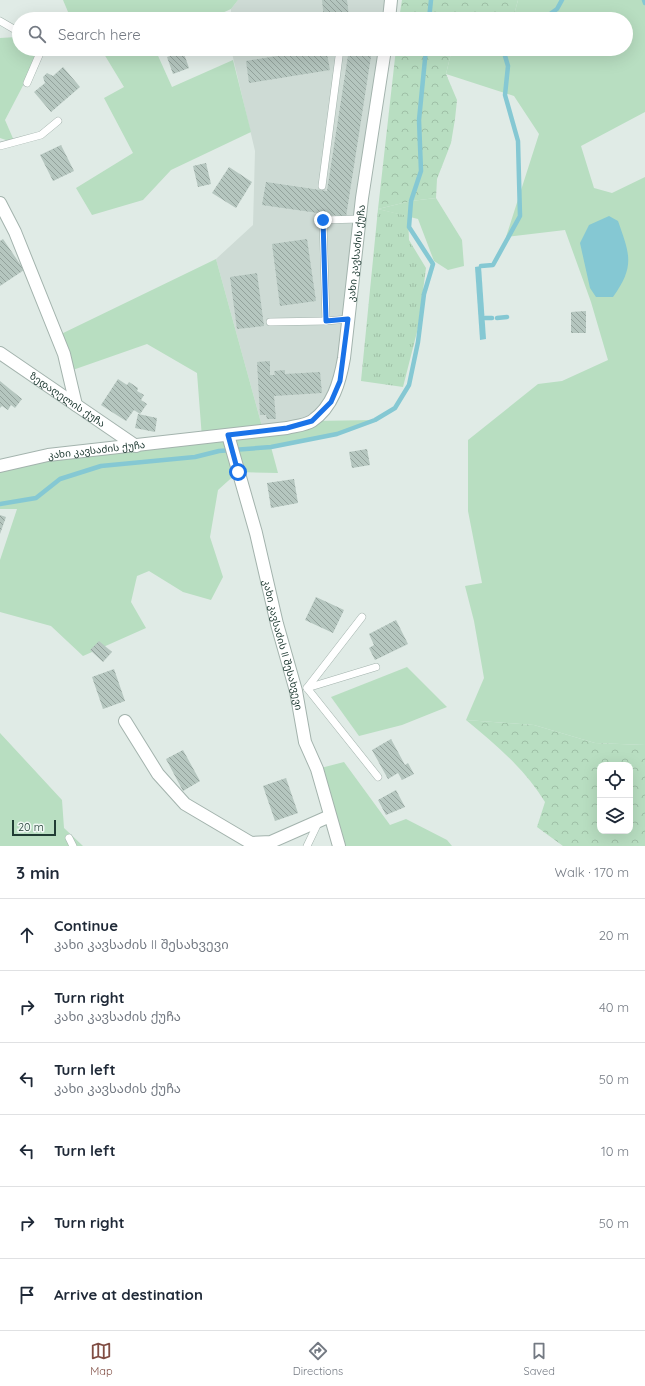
<!DOCTYPE html>
<html lang="en">
<head>
<meta charset="utf-8">
<style>
	body { margin:0; font-family:Quicksand,"Noto Sans Georgian",sans-serif; background:#f6f6f7; color:#1f2937 }
	.controls { position:absolute; right:12px; bottom:12px; display:grid; overflow:hidden; border-radius:8px; box-shadow:0 4px 16px #0002 }
	.controls button { width:36px; height:36px; display:grid; place-items:center; padding:0; border:0; border-bottom:1px solid #e0e1e3; background:#fff; color:#1f2937; font:20px sans-serif }
	.scale { position:absolute; left:12px; bottom:10px; width:44px; box-sizing:border-box; padding-left:4px; border:2px solid #203c34; border-top:0; font-size:11px; line-height:14px; white-space:nowrap; color:#203c34; -webkit-text-stroke:3px #f0f8f4; paint-order:stroke }
	.stop { position:absolute; width:12px; height:12px; margin:-9px; border:3px solid #1a73e8; border-radius:50%; background:#fff }
	.stop.end { background:#1a73e8; border-color:#fff; box-shadow:0 1px 4px #0008 }
	.list { margin:0; padding:0; list-style:none }
	h2 { display:flex; justify-content:space-between; align-items:center; height:52px; margin:0; padding:0 16px; font-size:17px }
	h2 small { font-size:13px; font-weight:400; color:#747a83 }
	.list li { display:grid; grid-template-columns:26px 1fr auto; gap:12px; align-items:center; box-sizing:border-box; height:72px; padding:0 16px; border-top:1px solid #e0e1e3 }
	.list b { display:block; font-size:15px; white-space:nowrap }
	.list p { margin:0; font-size:13px; white-space:nowrap; color:#747a83 }
	.list em { font-size:13px; font-style:normal; color:#747a83 }
	.icon { flex:none; width:22px; height:22px; fill:none; stroke:currentColor; stroke-width:2; stroke-linecap:round; stroke-linejoin:round }
	.map { position:relative; flex:none; width:645px; height:846px; overflow:hidden }
	.search { position:absolute; background:#fff; box-shadow:0 4px 16px #0002; left:12px; right:12px; top:12px; height:44px; display:flex; align-items:center; gap:10px; box-sizing:border-box; padding:0 14px; border-radius:22px; color:#747a83; font-size:15px }
	.sheet { height:484px; background:#fff }
	nav { display:flex; justify-content:space-around; align-items:center; box-sizing:border-box; height:56px; border-top:1px solid #e0e1e3; background:#fff; font-size:11px; color:#747a83 }
	nav a { display:grid; justify-items:center; gap:2px }
	nav .on { color:#804d43 }
	.map>svg:first-child { display:block }
</style>
</head>
<body>
<div class="map">
<svg width="645" height="846" viewBox="0 0 645 846">
	<defs>
		<pattern id="forest-crowns" width="20" height="18" patternUnits="userSpaceOnUse"><rect width="20" height="18" fill="#b8dec1"/><path d="M2 6a3 3 0 1 1 6 0M12 15a3 3 0 1 1 6 0" fill="none" stroke="#9ebfa6"/></pattern>
		<pattern id="park-tufts" width="24" height="20" patternUnits="userSpaceOnUse"><rect width="24" height="20" fill="#b8dec1"/><path d="M3 7l-1-3M5 7V3M7 7l1-3M15 17l-1-3M17 17v-4M19 17l1-3" fill="none" stroke="#9ebfa6"/></pattern>
		<pattern id="building-back-hatch" width="6" height="6" patternUnits="userSpaceOnUse"><rect width="6" height="6" fill="#b5c6bf"/><path d="M-1 5l2 2M0 0l6 6M5-1l2 2" fill="none" stroke="#93a29c"/></pattern>
	</defs>
	<rect width="100%" height="100%" fill="#e0ebe6"/>
	<!-- built -->
	<g fill="#cedbd5">
		<polygon points="238,0 391,0 389,19 231,19 231,9"/>
		<polygon points="231,49 385,49 348,319 331,402 312,421 263,430 216,259 253,225 255,151"/>
	</g>
	<!-- grass -->
	<g fill="#b8dec1">
		<polygon points="63,0 238,0 231,9 209,19 71,19"/>
		<polygon points="518,0 645,0 645,112 581,146 594,188 612,193 645,177 645,745 595,743 534,725 466,720 484,678 474,621 465,586 482,583 468,511 468,440 538,384 562,381 608,360 591,302 565,230 506,237 539,134 514,96 446,74 452,49 626,49 626,19 513,19"/>
		<polygon points="17,37 19,38 19,49 35,49 40,53 5,120 15,143 0,138 0,38"/>
		<polygon points="101,49 155,49 172,87 233,60 251,132 171,170 143,200 92,215 76,188 133,153 104,98 124,87"/>
		<polygon points="436,198 462,240 464,266 448,270 434,261 418,219 378,209 411,201"/>
		<polygon points="216,259 263,430 312,421 375,420 337,434 271,447 278,473 238,472 218,490 210,537 223,577 211,600 183,592 149,571 137,576 131,602 146,628 83,656 51,626 0,612 0,560 17,509 0,509 0,466 202,438 197,373 147,344 67,372 57,336"/>
		<polygon points="407,667 447,707 402,725 359,736 331,697"/>
		<polygon points="0,733 62,800 64,828 83,846 0,846"/>
		<polygon points="344,762 390,825 406,819 447,840 452,846 339,846 317,769"/>
	</g>
	<!-- forest -->
	<g fill="url(#forest-crowns)" fill-rule="evenodd">
		<polygon points="402,0 518,0 513,19 399,19"/>
		<polygon points="396,49 452,49 446,74 457,100 455,119 451,143 437,179 436,198 411,201 378,209"/>
		<path d="M 466,720 L 534,725 L 595,743 L 645,745 L 645,846 L 563,846 L 537,827 L 545,802 C 525,769 496,745 466,720 ZM 600,765 L 630,765 L 630,831 L 600,831 Z"/>
	</g>
	<!-- park -->
	<polygon fill="url(#park-tufts)" points="378,209 408,216 409,240 426,268 418,328 403,387 361,381"/>
	<!-- water -->
	<g fill="#85c8d3">
		<path d="M 609,216 L 618,221 C 630,255 635,266 613,297 L 596,297 L 590,288 L 580,243 L 589,225 Z"/>
		<polygon points="481,266 486,339 480,340 475,267"/>
	</g>
	<g fill="none" stroke-linecap="round" stroke-linejoin="round">
		<!-- stream -->
		<g stroke="#85c8d3" stroke-width="4.5">
			<polyline points="644,0 645,3"/>
			<polyline points="429,19 431,0"/>
			<polyline points="543,19 557,9 562,0"/>
			<polyline points="481,266 493,265 520,216 518,141 505,95 508,66 503,49"/>
			<polyline points="485,318 492,318"/>
			<polyline points="497,318 507,317"/>
			<polyline points="0,504 36,498 60,479 101,466 195,457 219,451 271,447 337,434 375,420 395,408 409,385 418,342 424,294 433,264 409,227 411,201 421,171 419,120 426,49"/>
		</g>
	</g>
	<!-- building -->
	<g fill="url(#building-back-hatch)">
		<polygon points="322,0 347,0 349,16 324,19"/>
		<polygon points="319,49 326,49 330,70 249,83 246,61"/>
		<polygon points="349,49 372,50 346,217 262,205 266,182 327,191"/>
		<polygon points="183,51 189,68 173,74 167,57"/>
		<polygon points="63,67 80,87 51,112 34,92 45,83 43,77 47,73 53,76"/>
		<polygon points="61,145 74,171 53,181 40,155"/>
		<polygon points="206,163 211,184 198,187 193,166"/>
		<polygon points="229,167 252,182 236,208 212,193"/>
		<polygon points="3,239 24,270 0,286 0,241"/>
		<polygon points="307,239 316,301 280,306 272,244"/>
		<polygon points="257,273 264,326 237,329 230,277"/>
		<polygon points="586,311 586,333 571,333 571,312"/>
		<polygon points="270,361 270,375 275,375 274,371 285,370 285,374 320,372 322,393 274,396 276,419 267,419 266,415 260,415 257,362"/>
		<polygon points="118,379 127,385 129,382 138,388 137,391 144,395 141,400 147,404 140,414 134,410 126,421 101,405"/>
		<polygon points="0,381 22,399 15,408 11,405 8,410 2,406 0,408"/>
		<polygon points="138,414 157,418 155,432 135,428"/>
		<polygon points="367,449 370,465 352,468 349,452"/>
		<polygon points="294,479 298,503 271,508 267,483"/>
		<polygon points="0,515 6,517 0,534"/>
		<polygon points="316,597 344,610 333,633 305,620"/>
		<polygon points="396,620 408,644 375,660 369,648 374,645 369,634"/>
		<polygon points="99,641 112,652 103,662 90,650"/>
		<polygon points="114,669 125,701 103,709 92,677"/>
		<polygon points="391,739 405,765 408,763 414,774 402,780 398,773 388,779 372,750"/>
		<polygon points="183,750 200,781 183,791 166,759"/>
		<polygon points="286,778 298,813 275,821 263,786"/>
		<polygon points="396,790 405,807 386,815 378,800"/>
	</g>
	<g fill="none" stroke-linecap="round" stroke-linejoin="round">
		<!-- lane casing -->
		<g stroke="#a3b3ad" stroke-width="8">
			<g id="lane">
				<polyline points="0,21 19,32"/>
				<polyline points="27,83 40,53 37,49"/>
				<polyline points="0,146 41,135 58,121"/>
				<polyline points="322,186 340,49"/>
				<polyline points="348,319 326,321 323,220 360,219"/>
				<polyline points="270,322 326,321"/>
				<polyline points="362,617 307,688 378,777"/>
				<polyline points="307,688 376,667"/>
				<polyline points="69,838 73,846"/>
				<polyline points="307,846 319,821"/>
			</g>
		</g>
		<!-- street casing -->
		<g stroke="#a3b3ad" stroke-width="14">
			<g id="street">
				<polyline points="389,19 391,0"/>
				<polyline points="0,203 15,232 64,354 76,405"/>
				<path id="s1" d="M 0,353 L 136,446"/>
				<path id="s2" d="M 228,435 L 256,533 L 277,624 L 296,691 L 305,742 L 317,769 L 339,846"/>
				<path id="s3" d="M 0,466 L 48,455 L 287,428 C 295,426 306,425 312,421 C 333,407 340,381 344,358 L 362,198 L 385,49"/>
				<polyline points="125,721 158,774 185,804 251,843 271,842 330,816"/>
			</g>
		</g>
		<!-- lane -->
		<use href="#lane" stroke="#fff" stroke-width="7"/>
		<!-- street -->
		<use href="#street" stroke="#fff" stroke-width="12"/>
	</g>
	<g fill="none" stroke-linecap="round" stroke-linejoin="round">
		<!-- route -->
		<polyline stroke="#1a73e8" stroke-width="5" points="238,472 228,435 287,428 312,421 331,402 340,381 348,319 326,321 323,220"/>
	</g>
	<g text-anchor="middle" dominant-baseline="central" stroke-width="3" stroke-linejoin="round" paint-order="stroke">
		<!-- street labels -->
		<g font-size="10" fill="#203c34" stroke="#f0f8f4">
			<text stroke="none"><textPath href="#s3" startOffset="494">კახი კავსაძის ქუჩა</textPath></text>
			<text stroke="none"><textPath href="#s1" startOffset="82">ზედაღელის ქუჩა</textPath></text>
			<text stroke="none"><textPath href="#s3" startOffset="98">კახი კავსაძის ქუჩა</textPath></text>
			<text stroke="none"><textPath href="#s2" startOffset="217">კახი კავსაძის II შესახვევი</textPath></text>
		</g>
	</g>
</svg>
<div class="controls">
<button><svg class="icon" aria-label="locate" viewBox="0 0 24 24"><circle cx="12" cy="12" r="6"/><path d="M12 2v4M12 18v4M2 12h4M18 12h4"/></svg></button>
<button><svg class="icon" aria-label="layers" viewBox="0 0 24 24"><path d="M12 4l9 5-9 5-9-5zM3 14l9 5 9-5"/></svg></button>
</div>
<div class="scale">20 m</div>
<div class="stop" style="left:238px;top:472px"></div>
<div class="stop end" style="left:323px;top:220px"></div>
<div class="search"><svg class="icon" aria-label="search" viewBox="0 0 24 24"><circle cx="10" cy="10" r="6"/><path d="M15 15l6 6"/></svg>Search here</div>
</div>
<section class="sheet">
<h2>3 min<small>Walk · 170 m</small></h2>
<ul class="list">
<li><svg class="icon" aria-label="ahead" viewBox="0 0 24 24"><path d="M12 20V5M6 11l6-6 6 6"/></svg><div><b>Continue</b><p>კახი კავსაძის II შესახვევი</p></div><em>20 m</em></li>
<li><svg class="icon" aria-label="right" viewBox="0 0 24 24"><path d="M7 20v-9h11M14 6l5 5-5 5"/></svg><div><b>Turn right</b><p>კახი კავსაძის ქუჩა</p></div><em>40 m</em></li>
<li><svg class="icon" aria-label="left" viewBox="0 0 24 24"><path d="M17 20v-9H6M10 6l-5 5 5 5"/></svg><div><b>Turn left</b><p>კახი კავსაძის ქუჩა</p></div><em>50 m</em></li>
<li><svg class="icon" aria-label="left" viewBox="0 0 24 24"><path d="M17 20v-9H6M10 6l-5 5 5 5"/></svg><div><b>Turn left</b></div><em>10 m</em></li>
<li><svg class="icon" aria-label="right" viewBox="0 0 24 24"><path d="M7 20v-9h11M14 6l5 5-5 5"/></svg><div><b>Turn right</b></div><em>50 m</em></li>
<li><svg class="icon" aria-label="arrive" viewBox="0 0 24 24"><path d="M6 21V4h12l-3 4 3 4H6"/></svg><div><b>Arrive at destination</b></div></li>
</ul>
</section>
<nav>
<a class="on"><svg class="icon" aria-label="map" viewBox="0 0 24 24"><path d="M3 6l6-2 6 2 6-2v14l-6 2-6-2-6 2zM9 4v14M15 6v14"/></svg>Map</a>
<a><svg class="icon" aria-label="directions" viewBox="0 0 24 24"><path d="M12 3l9 9-9 9-9-9zM9 14v-3h6M13 9l2 2-2 2"/></svg>Directions</a>
<a><svg class="icon" aria-label="saved" viewBox="0 0 24 24"><path d="M7 4h10v16l-5-4-5 4z"/></svg>Saved</a>
</nav>
</body>
</html>
